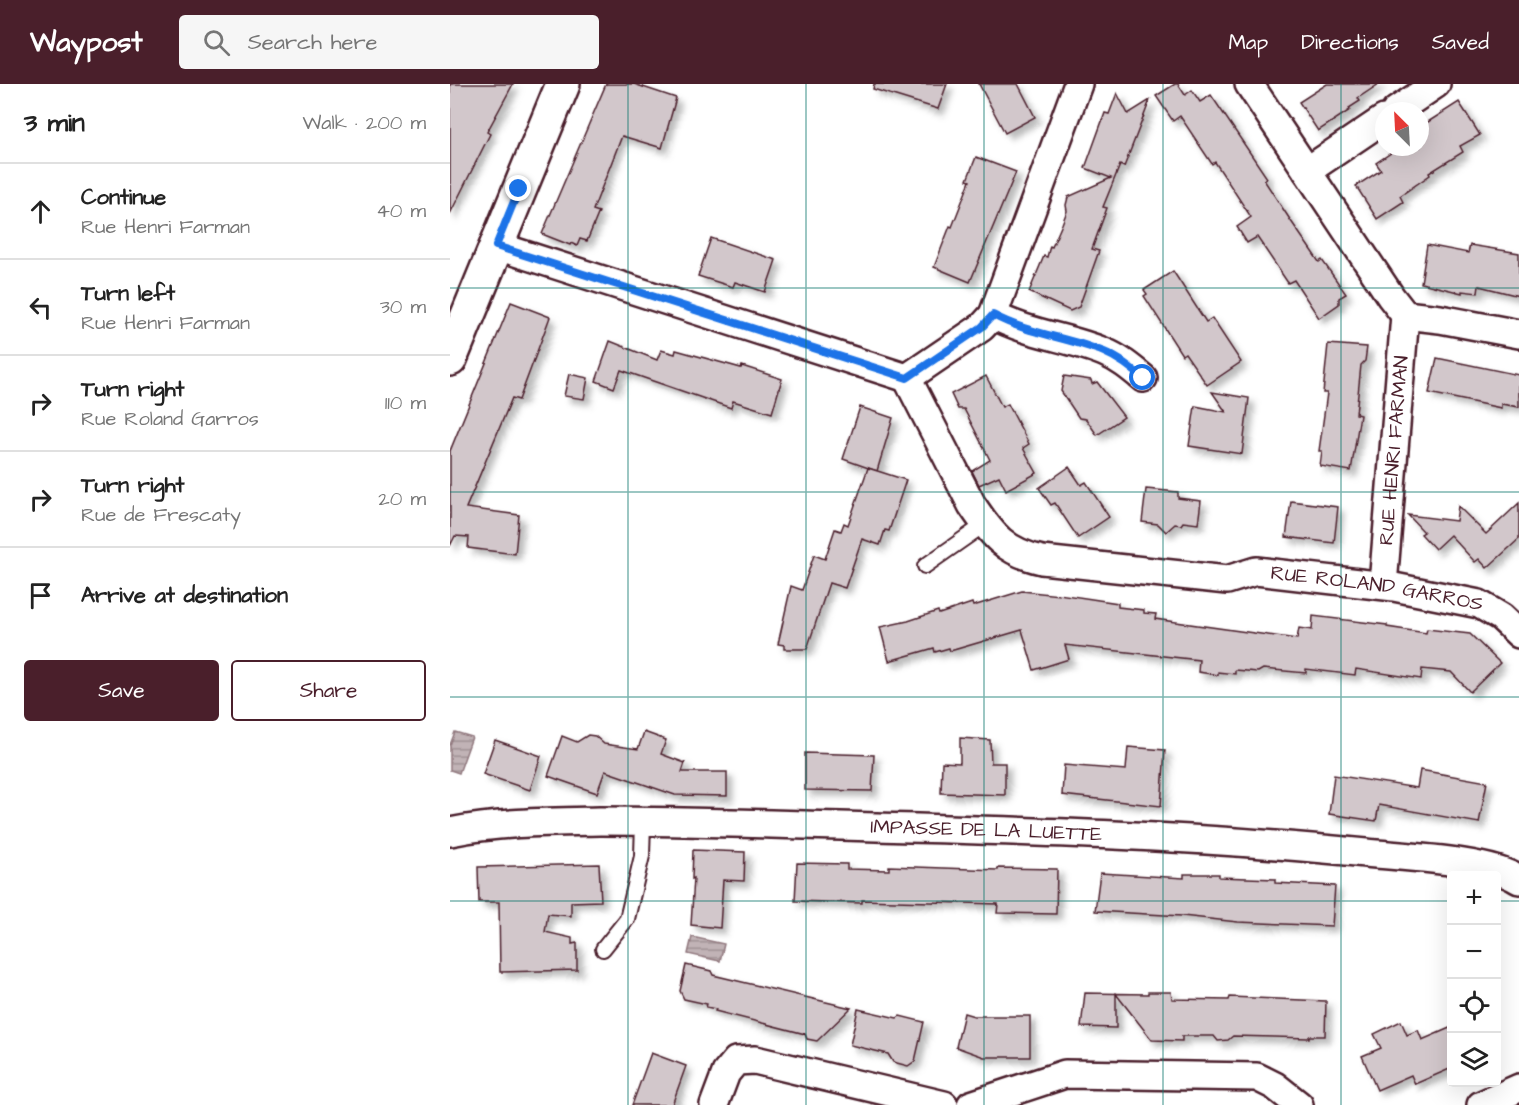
<!DOCTYPE html>
<html lang="en">
<head>
<meta charset="utf-8">
<style>
	body { margin:0; font-family:"Architects Daughter",sans-serif; background:#f6f6f6; color:#222 }
	.controls { position:absolute; right:18px; bottom:18px; display:grid; overflow:hidden; border-radius:6px; box-shadow:0 6px 24px #0002 }
	.controls button { width:54px; height:54px; display:grid; place-items:center; padding:0; border:0; border-bottom:2px solid #e0e0e0; background:#fff; color:#222; font:30px sans-serif }
	.compass { position:absolute; left:925px; top:18px; width:54px; height:54px; border-radius:50%; background:#fff; box-shadow:0 6px 24px #0002; rotate:336deg }
	.stop { position:absolute; width:18px; height:18px; margin:-14px; border:4px solid #1a73e8; border-radius:50%; background:#fff }
	.stop.end { background:#1a73e8; border-color:#fff; box-shadow:0 2px 6px #0008 }
	.list { margin:0; padding:0; list-style:none }
	h2 { display:flex; justify-content:space-between; align-items:center; height:78px; margin:0; padding:0 24px; font-size:26px }
	h2 small { font-size:20px; font-weight:400; color:#767676 }
	.list li { display:grid; grid-template-columns:39px 1fr auto; gap:18px; align-items:center; box-sizing:border-box; height:96px; padding:0 24px; border-top:2px solid #e0e0e0 }
	.list b { display:block; font-size:22px; white-space:nowrap }
	.list p { margin:0; font-size:20px; white-space:nowrap; color:#767676 }
	.list em { font-size:20px; font-style:normal; color:#767676 }
	.actions { display:flex; gap:12px; padding:18px 24px }
	.actions a { flex:1; padding:14px 0; border:2px solid #4a1f2b; border-radius:6px; text-align:center; font-size:21px; color:#4a1f2b }
	.actions .main { background:#4a1f2b; color:#fff }
	.icon { flex:none; width:33px; height:33px; fill:none; stroke:currentColor; stroke-width:2; stroke-linecap:round; stroke-linejoin:round }
	.map { position:relative; flex:none; width:1069px; height:1021px; overflow:hidden }
	header { display:flex; align-items:center; gap:36px; box-sizing:border-box; height:84px; padding:0 30px; background:#4a1f2b; color:#fff }
	header strong { font-size:28px }
	nav { display:flex; gap:33px; margin-inline-start:auto; font-size:21px }
	.search { width:420px; height:54px; background:#f6f6f6; display:flex; align-items:center; gap:15px; box-sizing:border-box; padding:0 21px; border-radius:6px; color:#767676; font-size:22px }
	main { display:flex }
	aside { flex:1; background:#fff }
	.map>svg:first-child { display:block }
</style>
</head>
<body>
<header>
<strong>Waypost</strong>
<div class="search"><svg class="icon" aria-label="search" viewBox="0 0 24 24"><circle cx="10" cy="10" r="6"/><path d="M15 15l6 6"/></svg>Search here</div>
<nav><a>Map</a><a>Directions</a><a>Saved</a></nav>
</header>
<main>
<aside>
<h2>3 min<small>Walk · 200 m</small></h2>
<ul class="list">
<li><svg class="icon" aria-label="ahead" viewBox="0 0 24 24"><path d="M12 20V5M6 11l6-6 6 6"/></svg><div><b>Continue</b><p>Rue Henri Farman</p></div><em>40 m</em></li>
<li><svg class="icon" aria-label="left" viewBox="0 0 24 24"><path d="M17 20v-9H6M10 6l-5 5 5 5"/></svg><div><b>Turn left</b><p>Rue Henri Farman</p></div><em>30 m</em></li>
<li><svg class="icon" aria-label="right" viewBox="0 0 24 24"><path d="M7 20v-9h11M14 6l5 5-5 5"/></svg><div><b>Turn right</b><p>Rue Roland Garros</p></div><em>110 m</em></li>
<li><svg class="icon" aria-label="right" viewBox="0 0 24 24"><path d="M7 20v-9h11M14 6l5 5-5 5"/></svg><div><b>Turn right</b><p>Rue de Frescaty</p></div><em>20 m</em></li>
<li><svg class="icon" aria-label="arrive" viewBox="0 0 24 24"><path d="M6 21V4h12l-3 4 3 4H6"/></svg><div><b>Arrive at destination</b></div></li>
</ul>
<div class="actions"><a class="main">Save</a><a>Share</a></div>
</aside>
<div class="map">
<svg width="1069" height="1021" viewBox="0 0 1069 1021">
	<defs>
		<pattern id="water-rules" width="6" height="5" patternUnits="userSpaceOnUse" patternTransform="scale(1.5)"><rect width="6" height="5" fill="#c1b3b6"/><path d="M0 2.5h6" fill="none" stroke="#9f9194"/></pattern>
		<filter id="shadow"><feDropShadow dx="5.5" dy="5.5" stdDeviation="3" flood-color="#0004"/></filter>
	</defs>
	<rect width="100%" height="100%" fill="#fff"/>
	<filter id="ink" filterUnits="userSpaceOnUse"><feTurbulence type="fractalNoise" baseFrequency=".0167" numOctaves="2"/><feDisplacementMap in="SourceGraphic" scale="12" xChannelSelector="R" yChannelSelector="G"/><feConvolveMatrix kernelMatrix="1 2 1 2 8 2 1 2 1" color-interpolation-filters="sRGB"/></filter>
	<g filter="url(#ink)">
		<!-- water -->
		<g fill="url(#water-rules)" stroke="#91787e" stroke-width="1.5">
			<polygon points="5,648 22,653 9,689 0,686 0,661"/>
			<polygon points="242,853 274,860 270,877 238,870"/>
		</g>
		<!-- building -->
		<g fill="#d2c7cb" stroke="#4a1f2b" stroke-width="1.5" filter="url(#shadow)">
			<polygon points="0,0 63,0 37,48 40,50 0,130"/>
			<polygon points="156,0 184,0 226,14 212,64 172,52 143,126 149,128 137,157 130,155 127,162 121,159 120,161 92,150"/>
			<polygon points="424,0 497,0 488,25 423,5"/>
			<polygon points="529,0 568,0 585,33 555,49"/>
			<polygon points="725,0 728,0 735,11 742,6 750,18 761,11 817,94 814,96 841,137 869,178 872,176 896,210 889,214 889,220 869,234 844,196 838,199 807,153 797,159 787,143 801,133 765,78 762,80 730,32 723,37 706,12"/>
			<polygon points="877,0 929,0 908,14 910,17 899,24 900,26 868,47 849,18"/>
			<polygon points="667,9 678,30 700,16 674,83 670,81 653,123 657,124 642,165 649,167 629,223 620,227 579,208 594,172 597,173 600,162 602,163 612,140 617,127 616,121 618,113 661,94 635,84 655,29 659,30"/>
			<polygon points="1009,18 1030,51 1010,62 1013,68 979,89 980,91 950,112 953,118 927,135 906,102 931,86 926,79 950,63 970,63 970,43"/>
			<polygon points="526,73 566,88 520,198 484,183 500,142 502,143 520,97 517,96"/>
			<polygon points="261,154 326,176 315,208 285,198 283,203 248,192"/>
			<polygon points="977,161 1018,169 1020,161 1069,169 1069,212 1029,202 1028,209 1012,207 1012,209 971,199"/>
			<polygon points="723,187 756,238 762,234 791,278 757,301 735,269 732,271 694,212 697,210 694,206"/>
			<polygon points="61,218 100,233 69,316 62,314 16,424 69,431 65,470 18,464 19,453 5,452 0,462 0,367"/>
			<polygon points="160,257 207,276 211,266 225,270 226,266 291,284 292,282 332,295 322,329 283,317 281,324 171,286 164,304 146,297"/>
			<polygon points="878,260 917,263 915,277 911,281 906,330 910,331 901,387 870,382 872,367 869,367 877,309 873,309"/>
			<polygon points="987,274 1069,291 1069,323 1051,320 1051,324 979,309"/>
			<polygon points="119,290 138,294 134,315 114,312"/>
			<polygon points="536,292 552,323 558,320 579,360 573,364 587,389 556,406 549,392 529,401 522,387 540,376 514,325 508,325 501,310"/>
			<polygon points="614,292 641,296 642,300 647,298 674,333 647,351 636,335 629,334 611,307"/>
			<polygon points="762,308 799,314 792,370 739,362 745,322 776,328"/>
			<polygon points="410,323 443,334 427,387 393,375"/>
			<polygon points="619,383 631,401 636,398 659,433 628,454 605,419 601,421 589,404"/>
			<polygon points="418,384 456,396 439,447 435,446 430,461 412,455 395,504 379,499 357,565 334,565 334,561 328,560 341,502 352,506 364,471 375,475 385,445 391,447 394,439 398,441"/>
			<polygon points="696,405 728,408 728,414 751,417 748,440 733,438 731,441 725,440 716,448 708,440 692,438"/>
			<polygon points="841,417 888,423 884,459 836,453"/>
			<polygon points="1069,419 1069,455 1037,484 1029,475 1025,478 1000,451 985,465 971,450 974,448 958,431 1006,437 1008,422 1036,450"/>
			<polygon points="572,507 609,511 609,510 668,519 668,523 694,526 694,529 706,530 705,535 847,555 849,544 862,546 863,532 937,541 937,543 976,549 977,545 1020,550 1050,579 1020,608 1001,588 972,585 971,595 906,585 905,591 856,585 856,589 813,585 808,588 785,586 785,590 768,588 768,591 748,588 749,576 615,561 619,575 584,586 572,546 500,567 499,564 485,568 484,564 439,577 430,543 458,537 488,527 489,530 522,519 523,522"/>
			<polygon points="194,648 216,656 211,670 235,679 232,688 277,688 277,712 225,711 155,687 147,709 98,692 112,652 127,658 138,651 145,652 154,660 188,665"/>
			<polygon points="510,654 540,656 541,679 555,679 555,711 491,709 492,678 510,679"/>
			<polygon points="45,656 91,672 80,706 33,690"/>
			<polygon points="678,663 715,666 711,722 612,711 614,681 676,686"/>
			<polygon points="355,669 424,671 422,707 355,706"/>
			<polygon points="970,686 1037,698 1029,739 929,721 926,737 879,730 884,691 967,704"/>
			<polygon points="243,766 295,768 294,797 273,796 270,844 241,841 244,794 242,795"/>
			<polygon points="347,779 397,780 397,785 439,786 439,782 548,786 548,784 607,785 606,830 547,829 548,820 412,816 412,819 345,817"/>
			<polygon points="149,780 151,817 121,818 121,832 98,830 95,848 122,854 122,860 127,859 127,886 50,888 49,818 29,818 28,783"/>
			<polygon points="650,789 734,794 734,790 769,790 769,793 825,795 825,799 885,802 882,842 788,838 732,832 645,827"/>
			<polygon points="236,881 261,887 263,891 401,924 367,957 357,955 355,950 265,927 266,925 256,923 257,920 234,915 230,907"/>
			<polygon points="698,908 721,908 722,915 779,916 780,913 876,917 875,952 859,952 859,954 783,952 778,956 768,957 764,952 732,952 732,957 702,956 666,910 666,944 631,943 635,909 698,910"/>
			<polygon points="408,925 447,934 450,932 474,938 465,977 458,982 443,978 438,970 400,961"/>
			<polygon points="514,929 524,932 580,932 580,973 534,973 506,963"/>
			<polygon points="951,937 957,951 968,946 972,956 1002,943 1002,984 965,1000 961,991 927,1006 912,972 931,964 924,950"/>
			<polygon points="201,969 236,982 222,1021 182,1021"/>
		</g>
		<g fill="none" stroke-linecap="round" stroke-linejoin="round">
			<!-- lane casing -->
			<g stroke="#4a1f2b" stroke-width="18">
				<g id="lane">
					<polyline points="475,482 535,440"/>
					<polyline points="153,865 177,835 192,772 193,737"/>
				</g>
			</g>
			<!-- street casing -->
			<g stroke="#4a1f2b" stroke-width="32">
				<g id="street">
					<polyline points="799,0 941,213 955,231 990,235 1069,250"/>
					<polyline points="946,27 986,0"/>
					<polyline points="857,87 934,35"/>
					<path id="s1" d="M 47,162 L 457,294 L 522,421 C 542,451 555,468 592,476 L 777,496 L 806,487 L 944,503 L 1029,520 L 1051,533 L 1069,550"/>
					<path d="M 543,231 C 578,250 618,253 654,268 C 669,274 681,284 693,294"/>
					<polyline points="457,294 532,243 543,231 628,0"/>
					<path id="s2" d="M 933,501 L 955,231"/>
					<path id="s3" d="M 0,748 C 50,738 99,738 150,737 C 219,737 287,739 355,741 C 542,746 730,750 916,769 C 953,773 1040,776 1069,796"/>
					<polyline points="264,1021 276,989 286,977 305,976 494,1021"/>
					<polyline points="521,1021 615,990 807,993 825,1002 849,1021"/>
					<polyline points="1031,1021 1069,1004"/>
				</g>
			</g>
			<!-- secondary casing -->
			<g stroke="#4a1f2b" stroke-width="38">
				<polyline id="secondary" points="0,275 113,0"/>
			</g>
			<!-- lane -->
			<use href="#lane" stroke="#fff" stroke-width="14"/>
			<!-- street -->
			<use href="#street" stroke="#fff" stroke-width="27"/>
			<!-- secondary -->
			<use href="#secondary" stroke="#fff" stroke-width="33"/>
		</g>
	</g>
	<g fill="none" stroke-linecap="round" stroke-linejoin="round" filter="url(#ink)">
		<!-- route -->
		<path stroke="#1a73e8" stroke-width="8" d="M 69,105 L 46,162 L 457,294 L 532,243 L 543,231 C 578,250 618,253 654,268 C 669,274 681,284 693,294"/>
	</g>
	<!-- grid -->
	<path fill="none" stroke="#0f766e" stroke-width="1.5" stroke-opacity="0.55" d="M 178,0 L 178,1021M 356,0 L 356,1021M 534,0 L 534,1021M 713,0 L 713,1021M 891,0 L 891,1021M 0,204 L 1069,204M 0,408 L 1069,408M 0,613 L 1069,613M 0,817 L 1002,817M 1046,817 L 1069,817"/>
	<g text-anchor="middle" dominant-baseline="central" stroke-width="4.5" stroke-linejoin="round" paint-order="stroke">
		<!-- street labels -->
		<g font-size="20" fill="#4a1f2b" stroke="#fff">
			<text stroke="none"><textPath href="#s2" startOffset="135">RUE HENRI FARMAN</textPath></text>
			<text stroke="none"><textPath href="#s1" startOffset="1004">RUE ROLAND GARROS</textPath></text>
			<text stroke="none"><textPath href="#s3" startOffset="537">IMPASSE DE LA LUETTE</textPath></text>
		</g>
	</g>
</svg>
<div class="controls">
<button>+</button>
<button>−</button>
<button><svg class="icon" aria-label="locate" viewBox="0 0 24 24"><circle cx="12" cy="12" r="6"/><path d="M12 2v4M12 18v4M2 12h4M18 12h4"/></svg></button>
<button><svg class="icon" aria-label="layers" viewBox="0 0 24 24"><path d="M12 4l9 5-9 5-9-5zM3 14l9 5 9-5"/></svg></button>
</div>
<svg class="compass" viewBox="-18 -18 36 36"><path d="M0-13l5 13h-10z" fill="#e53935"/><path d="M0 13l5-13h-10z" fill="#767676"/></svg>
<div class="stop" style="left:693px;top:294px"></div>
<div class="stop end" style="left:69px;top:105px"></div>
</div>
</main>
</body>
</html>
